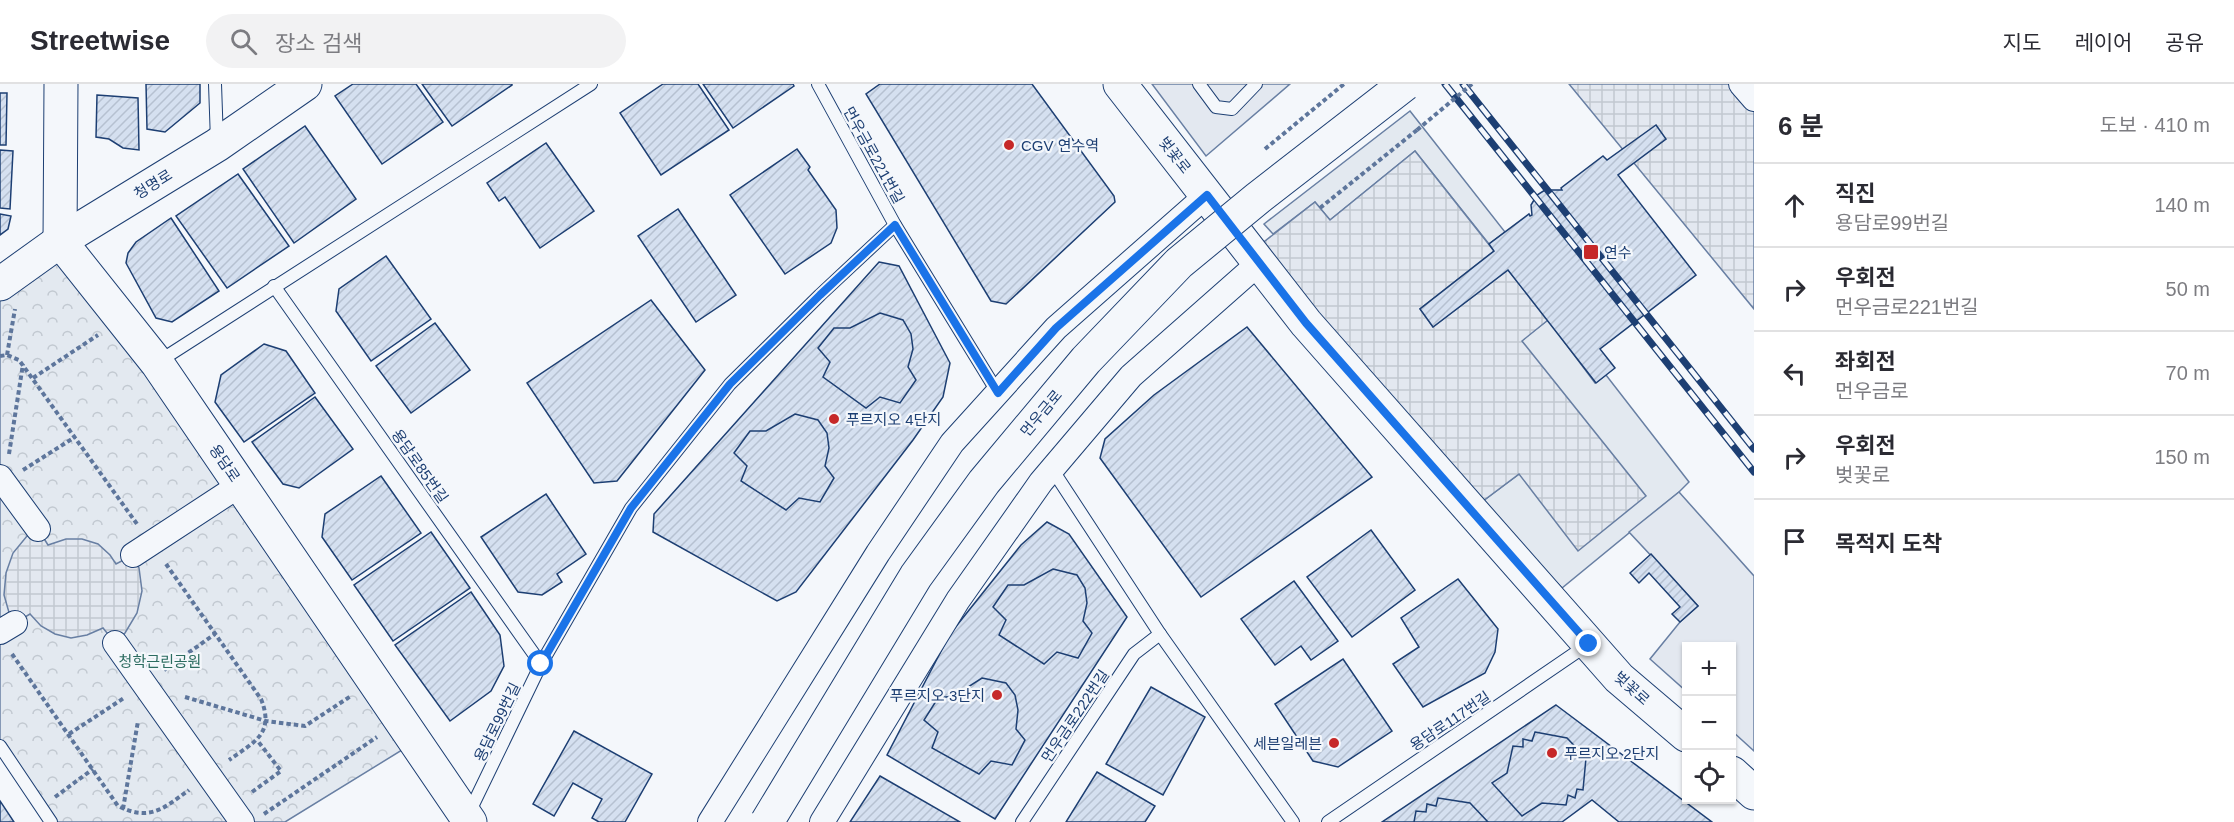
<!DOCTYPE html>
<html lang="ko">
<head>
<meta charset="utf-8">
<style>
	body { margin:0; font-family:Helvetica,"Noto Sans KR",sans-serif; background:#f2f2f3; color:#2b2b33 }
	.controls { position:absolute; right:18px; bottom:18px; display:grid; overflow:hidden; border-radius:0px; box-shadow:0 2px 4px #0004 }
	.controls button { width:54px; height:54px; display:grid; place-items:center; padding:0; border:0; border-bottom:2px solid #e1e1e2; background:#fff; color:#2b2b33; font:30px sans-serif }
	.stop { position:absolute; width:18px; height:18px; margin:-14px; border:4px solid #1a73e8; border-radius:50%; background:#fff }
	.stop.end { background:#1a73e8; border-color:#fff; box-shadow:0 2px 6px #0008 }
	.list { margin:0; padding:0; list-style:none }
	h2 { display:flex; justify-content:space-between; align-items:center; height:78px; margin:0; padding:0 24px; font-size:26px }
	h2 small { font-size:20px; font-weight:400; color:#7c7c81 }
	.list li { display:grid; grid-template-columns:39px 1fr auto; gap:18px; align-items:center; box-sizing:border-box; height:84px; padding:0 24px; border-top:2px solid #e1e1e2 }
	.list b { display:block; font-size:22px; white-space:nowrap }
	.list p { margin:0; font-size:20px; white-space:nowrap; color:#7c7c81 }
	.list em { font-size:20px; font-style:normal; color:#7c7c81 }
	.icon { flex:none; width:33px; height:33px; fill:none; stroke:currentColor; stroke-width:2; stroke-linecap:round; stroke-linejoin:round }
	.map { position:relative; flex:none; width:1754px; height:738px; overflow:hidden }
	header { display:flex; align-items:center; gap:36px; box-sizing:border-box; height:84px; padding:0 30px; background:#fff; border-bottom:2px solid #e1e1e2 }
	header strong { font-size:28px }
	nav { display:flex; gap:33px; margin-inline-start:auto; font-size:21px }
	.search { width:420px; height:54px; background:#f2f2f3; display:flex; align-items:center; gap:15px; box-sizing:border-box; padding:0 21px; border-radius:33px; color:#7c7c81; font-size:22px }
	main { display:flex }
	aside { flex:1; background:#fff }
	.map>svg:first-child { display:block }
</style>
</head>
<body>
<header>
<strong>Streetwise</strong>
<div class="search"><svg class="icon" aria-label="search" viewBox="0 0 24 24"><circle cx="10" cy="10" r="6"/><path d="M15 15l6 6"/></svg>장소 검색</div>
<nav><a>지도</a><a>레이어</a><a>공유</a></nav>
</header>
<main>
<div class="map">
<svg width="1754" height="738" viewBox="0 0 1754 738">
	<defs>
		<pattern id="forest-crowns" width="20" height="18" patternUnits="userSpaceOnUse" patternTransform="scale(1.5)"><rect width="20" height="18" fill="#e3e9f0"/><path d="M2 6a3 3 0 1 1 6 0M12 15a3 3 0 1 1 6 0" fill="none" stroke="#c2c9d1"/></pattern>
		<pattern id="plaza-grid" width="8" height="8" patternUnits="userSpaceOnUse" patternTransform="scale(1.5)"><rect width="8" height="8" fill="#e3e8f0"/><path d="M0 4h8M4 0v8" fill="none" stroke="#c2c8d1"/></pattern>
		<pattern id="building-hatch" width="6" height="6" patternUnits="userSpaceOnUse" patternTransform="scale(1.5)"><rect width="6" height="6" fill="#d5e0f0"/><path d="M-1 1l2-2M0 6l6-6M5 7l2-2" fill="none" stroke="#b6c1d1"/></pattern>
	</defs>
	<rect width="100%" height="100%" fill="#f4f7fb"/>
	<!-- grass -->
	<g fill="#e3e9f0" stroke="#687fa3" stroke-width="1.5">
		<polygon points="1410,27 1505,148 1489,160 1415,67 1330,136 1315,118 1273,150 1264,140"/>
		<polygon points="1548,236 1595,299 1606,291 1689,398 1679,408 1562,504 1479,420 1519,390 1521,257"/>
	</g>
	<!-- forest -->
	<polygon fill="url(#forest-crowns)" stroke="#687fa3" stroke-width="1.5" points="60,157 415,658 285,738 50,738 0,666 0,200"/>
	<!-- parking -->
	<g fill="#e3e8f0" stroke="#687fa3" stroke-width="1.5">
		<polygon points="1152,0 1290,0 1206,72"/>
		<polygon points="1679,408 1754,492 1754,667 1732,647 1732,562 1686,562 1686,607 1650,575 1680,538 1698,522 1629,448"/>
	</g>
	<!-- plaza -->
	<g fill="url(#plaza-grid)" stroke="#687fa3" stroke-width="1.5">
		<polygon points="1569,0 1741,0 1754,15 1754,225"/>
		<polygon points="1415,67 1494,167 1420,225 1433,243 1508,186 1548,236 1522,257 1646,412 1578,467 1519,390 1479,420 1256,164 1315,118 1330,136"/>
		<polygon points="38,445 48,461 66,455 82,455 98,460 110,471 116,480 133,471 139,484 142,507 137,529 125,549 115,559 103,544 87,551 71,554 55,550 41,542 30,530 15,539 10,532 4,511 6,489 13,469 27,452"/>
	</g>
	<!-- building -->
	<g fill="url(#building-hatch)" stroke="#1d3f73" stroke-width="1.5">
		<polygon points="146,0 200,0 200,19 165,48 147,45"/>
		<polygon points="353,0 416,0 443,38 382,80 335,12"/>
		<polygon points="422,0 512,0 512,1 452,42"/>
		<polygon points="663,0 698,0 729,46 661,91 620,29"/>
		<polygon points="703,0 793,0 794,2 733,44"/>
		<polygon points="880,0 1032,0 1114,112 1115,118 1006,220 991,217 866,10"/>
		<polygon points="0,9 7,9 6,61 0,61"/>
		<polygon points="97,11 138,14 139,66 123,64 109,55 96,53"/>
		<polygon points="1656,41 1666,55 1618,91 1696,191 1600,265 1615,284 1596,299 1508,186 1433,243 1420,225 1494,167 1489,160 1529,130 1530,132 1532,131 1531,121 1537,111 1545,106 1562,106 1561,104 1603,72 1607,76"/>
		<polygon points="305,42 356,115 294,159 243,85"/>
		<polygon points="546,59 594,127 540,164 505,113 499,117 487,99"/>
		<polygon points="797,65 810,83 808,86 836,126 837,144 831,159 785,190 730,111"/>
		<polygon points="0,66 13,67 10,125 0,124"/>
		<polygon points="238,90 289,162 227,204 176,132"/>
		<polygon points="678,125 736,211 696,238 638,152"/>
		<polygon points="0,130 11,132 8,145 0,151"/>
		<polygon points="171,134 219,207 172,238 156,234 126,179 128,169 136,158"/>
		<polygon points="386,172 431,235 371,277 336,227 339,205"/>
		<polygon points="879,178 899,182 950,279 943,313 913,356 796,508 777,517 653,448 654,430"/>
		<polygon points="651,216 705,286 617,397 594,399 527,299"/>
		<polygon points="880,229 903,236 911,250 913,265 908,283 916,296 900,319 880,313 866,324 823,293 830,278 818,264 834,244 850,244"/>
		<polygon points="435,239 470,286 411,329 376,282"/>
		<polygon points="1247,243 1372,393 1201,513 1100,374 1105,355 1154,311"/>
		<polygon points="264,260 286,267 315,309 244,358 215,318 221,291"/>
		<polygon points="315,313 353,365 299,404 283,400 252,358"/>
		<polygon points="795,330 818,336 827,349 829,364 825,382 834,394 820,418 799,414 786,426 741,397 747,382 734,369 750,347 766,347"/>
		<polygon points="381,392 421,449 352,496 322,453 325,430"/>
		<polygon points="546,410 586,470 557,490 562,498 542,511 518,508 481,453"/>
		<polygon points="1047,438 1069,450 1127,533 995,735 887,671 950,550 1021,461"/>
		<polygon points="1371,446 1415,506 1352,553 1307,493"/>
		<polygon points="431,448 470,504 393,557 354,501"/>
		<polygon points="1651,470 1698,522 1680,538 1672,530 1680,523 1649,489 1639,499 1630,489"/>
		<polygon points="1053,485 1077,491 1085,504 1087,519 1083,537 1092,549 1078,574 1057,568 1044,580 999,551 1006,536 993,523 1008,501 1024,501"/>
		<polygon points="1458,495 1498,545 1495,568 1485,589 1423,623 1393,580 1419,563 1401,534"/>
		<polygon points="1294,497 1338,557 1311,576 1301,562 1275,581 1241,535"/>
		<polygon points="471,508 500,551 504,582 491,607 450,637 395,561"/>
		<polygon points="1343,575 1392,647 1338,683 1313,677 1275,620"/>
		<polygon points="982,594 1006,599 1015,611 1018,626 1016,645 1025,656 1012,681 991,677 979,690 932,664 938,648 924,636 938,614 954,612"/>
		<polygon points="1151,603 1205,633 1163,711 1106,680"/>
		<polygon points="1556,621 1712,738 1619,738 1592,716 1562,738 1382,738"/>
		<polygon points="574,647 652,690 625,738 599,738 592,734 602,715 573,699 554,732 533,720"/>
		<polygon points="1535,648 1567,654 1586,674 1583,706 1577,705 1575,714 1568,711 1566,721 1542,719 1522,732 1492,699 1507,689 1513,662 1523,663 1523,655 1532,657"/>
		<polygon points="1097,688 1155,722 1145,738 1066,738"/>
		<polygon points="880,692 960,738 850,738"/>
		<polygon points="1438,714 1470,719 1488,738 1414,738 1416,727 1426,728 1427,720 1436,722"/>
		<polygon points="0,717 14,738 0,738"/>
	</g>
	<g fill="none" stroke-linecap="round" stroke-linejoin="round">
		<!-- lane casing -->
		<g stroke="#1d3f73" stroke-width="14">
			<g id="lane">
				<polyline points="215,0 217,57"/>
				<polyline points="818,0 895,141 998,309"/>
				<polyline points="1199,0 1216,23 1232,25 1256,0"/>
				<polyline points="274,202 541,580"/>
				<polyline points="158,278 591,0"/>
				<polyline points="1052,385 1160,550 1293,738"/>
				<polyline points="0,662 51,738"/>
				<polyline points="469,729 541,580 631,424 730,300 820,211 895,141"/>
				<polyline points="1022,738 1134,570 1160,550"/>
				<polyline points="1328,738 1587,561"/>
			</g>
		</g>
		<!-- street casing -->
		<g stroke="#1d3f73" stroke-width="26">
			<g id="street">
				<polyline points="1741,0 1754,15"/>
				<polyline points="0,393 38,445"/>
				<polyline points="133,471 240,401"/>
				<polyline points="0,548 15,539"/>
				<polyline points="115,559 242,738"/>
				<polyline points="710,738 878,469 952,359 1056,244 1207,111"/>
				<polyline points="822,738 958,516 1041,398 1131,292 1259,179"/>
			</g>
		</g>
		<!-- secondary casing -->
		<g stroke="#1d3f73" stroke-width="35">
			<g id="secondary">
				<polyline points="61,0 60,157 157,279 470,738"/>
				<polyline points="1120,0 1306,239 1619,594 1686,651"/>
				<polyline points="0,200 60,157 217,61 305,0"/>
				<polyline points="1732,689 1754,709"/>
			</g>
		</g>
		<!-- path -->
		<g stroke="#5e769c" stroke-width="4" stroke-dasharray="4.5 3" stroke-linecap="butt">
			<polyline points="1265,65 1344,0"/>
			<polyline points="1320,124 1417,46"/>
			<polyline points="7,271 15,225"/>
			<polyline points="0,272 7,271 19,276 137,440"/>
			<polyline points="33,294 98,251"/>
			<polyline points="9,370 23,280"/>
			<polyline points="23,386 75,353"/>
			<path d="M 166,480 L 261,615 C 275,650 254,658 229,676"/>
			<path d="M 12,570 L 118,722 C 150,738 164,724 189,706"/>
			<polyline points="164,586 215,550"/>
			<polyline points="185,613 266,637 305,642 351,612"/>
			<polyline points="69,650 124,614"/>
			<polyline points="252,708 281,687 257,656"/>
			<polyline points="55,713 93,685"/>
			<polyline points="123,725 138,637"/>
			<polyline points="264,730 377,653"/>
		</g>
		<!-- lane -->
		<use href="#lane" stroke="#f4f7fb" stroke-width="12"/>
		<!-- street -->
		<use href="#street" stroke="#f4f7fb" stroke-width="24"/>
		<!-- secondary -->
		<use href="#secondary" stroke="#f4f7fb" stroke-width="33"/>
		<!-- rail casing -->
		<g stroke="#1d3f73" stroke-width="7">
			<g id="rail">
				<polyline points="1445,0 1754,388"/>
				<polyline points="1463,0 1754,365"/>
			</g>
		</g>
		<!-- rail -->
		<use href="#rail" stroke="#f4f7fb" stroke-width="4.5" stroke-dasharray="14" stroke-linecap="butt"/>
		<!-- secondary-bridge casing -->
		<g stroke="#1d3f73" stroke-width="35" stroke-linecap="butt">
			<polyline id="secondary-bridge" points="767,738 916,492 984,398 1086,276 1179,179 1258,114 1405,0"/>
		</g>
		<!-- path-bridge -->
		<polyline stroke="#5e769c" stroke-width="4" stroke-dasharray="4.5 3" stroke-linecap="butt" points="1417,46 1472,0"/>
		<!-- secondary-bridge -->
		<use href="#secondary-bridge" stroke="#f4f7fb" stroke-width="33"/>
	</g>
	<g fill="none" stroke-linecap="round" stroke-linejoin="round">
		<!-- route -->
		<polyline stroke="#1a73e8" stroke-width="8" points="541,580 631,424 730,300 820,211 895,141 998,309 1056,244 1207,111 1306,239 1589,560"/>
	</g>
	<!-- markers -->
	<g fill="#c62828" stroke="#f4f7fb" stroke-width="2">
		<circle cx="1009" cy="61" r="6"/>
		<rect x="1583" y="160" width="16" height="16" rx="3"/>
		<circle cx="834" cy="335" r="6"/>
		<circle cx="997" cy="611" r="6"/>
		<circle cx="1334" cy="659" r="6"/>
		<circle cx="1552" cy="669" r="6"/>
	</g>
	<g text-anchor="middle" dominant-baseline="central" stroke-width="4.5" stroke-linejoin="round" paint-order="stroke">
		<!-- poi labels -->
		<g font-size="15" fill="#1d3f73" stroke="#f4f7fb" text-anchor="start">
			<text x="1021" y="61">CGV 연수역</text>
			<text x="1604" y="168">연수</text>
			<text x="846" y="335">푸르지오 4단지</text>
			<text x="985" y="611" text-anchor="end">푸르지오 3단지</text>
			<text x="1322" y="659" text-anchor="end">세븐일레븐</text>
			<text x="1564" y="669">푸르지오 2단지</text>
		</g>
		<!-- street labels -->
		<g font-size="15" fill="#1d3f73" stroke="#f4f7fb">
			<text transform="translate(874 71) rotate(61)">먼우금로221번길</text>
			<text transform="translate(1175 71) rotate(52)">벚꽃로</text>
			<text transform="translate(153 100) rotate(-32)">청명로</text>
			<text transform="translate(1041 329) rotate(-50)">먼우금로</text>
			<text transform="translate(225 379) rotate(56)">용담로</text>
			<text transform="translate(420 382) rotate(55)">용담로85번길</text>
			<text transform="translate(1632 604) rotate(42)">벚꽃로</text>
			<text transform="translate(1075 632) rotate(-56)">먼우금로222번길</text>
			<text transform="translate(1450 637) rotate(-34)">용담로117번길</text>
			<text transform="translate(497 638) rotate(-64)">용담로99번길</text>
		</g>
		<!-- park labels -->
		<g font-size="15" fill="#2c6c60" stroke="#f4f7fb">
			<text x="160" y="577">청학근린공원</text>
		</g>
	</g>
</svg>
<div class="controls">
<button>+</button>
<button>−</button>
<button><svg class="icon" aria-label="locate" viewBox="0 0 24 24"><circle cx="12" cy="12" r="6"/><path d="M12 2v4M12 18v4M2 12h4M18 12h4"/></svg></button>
</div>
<div class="stop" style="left:541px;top:580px"></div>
<div class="stop end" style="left:1589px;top:560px"></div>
</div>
<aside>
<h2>6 분<small>도보 · 410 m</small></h2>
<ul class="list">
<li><svg class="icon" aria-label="ahead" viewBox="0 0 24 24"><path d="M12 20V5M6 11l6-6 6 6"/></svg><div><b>직진</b><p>용담로99번길</p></div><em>140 m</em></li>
<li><svg class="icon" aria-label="right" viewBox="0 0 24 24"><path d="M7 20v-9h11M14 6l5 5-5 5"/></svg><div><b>우회전</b><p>먼우금로221번길</p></div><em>50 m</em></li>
<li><svg class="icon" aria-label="left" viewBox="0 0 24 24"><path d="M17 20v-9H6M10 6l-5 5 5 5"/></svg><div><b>좌회전</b><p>먼우금로</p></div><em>70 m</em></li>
<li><svg class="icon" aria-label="right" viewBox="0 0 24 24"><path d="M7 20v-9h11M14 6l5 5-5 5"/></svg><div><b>우회전</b><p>벚꽃로</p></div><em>150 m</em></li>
<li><svg class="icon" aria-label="arrive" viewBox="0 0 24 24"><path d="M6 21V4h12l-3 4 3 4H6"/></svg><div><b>목적지 도착</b></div></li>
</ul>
</aside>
</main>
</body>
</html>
